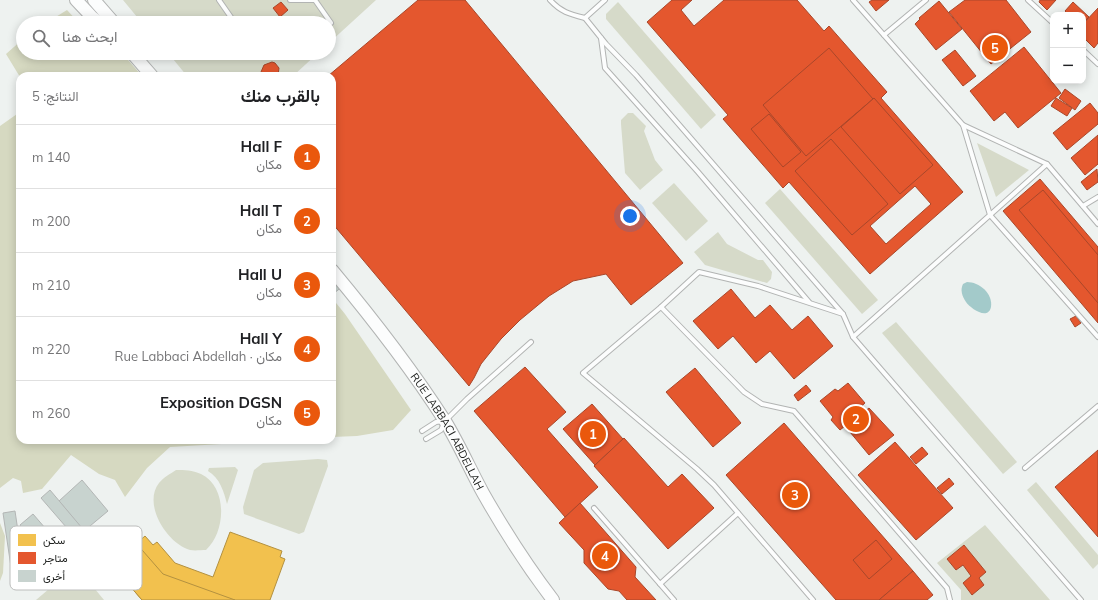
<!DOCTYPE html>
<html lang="ar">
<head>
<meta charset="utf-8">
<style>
	body { margin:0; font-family:Mulish,Vazirmatn,sans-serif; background:#f6f6f6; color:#202124; direction:rtl }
	.controls { position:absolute; right:12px; top:12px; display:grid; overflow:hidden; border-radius:8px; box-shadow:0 2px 10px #0003 }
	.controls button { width:36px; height:36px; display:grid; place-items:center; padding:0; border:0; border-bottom:1px solid #e0e0e0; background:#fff; color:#202124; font:20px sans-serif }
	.you { position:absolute; left:630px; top:216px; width:14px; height:14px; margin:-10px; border:3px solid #fff; border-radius:50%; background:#1a73e8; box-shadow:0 0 0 6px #1a73e833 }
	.badge { display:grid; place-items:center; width:26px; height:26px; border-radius:50%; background:#ea580c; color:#fff; font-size:13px; font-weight:700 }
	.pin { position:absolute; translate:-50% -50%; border:2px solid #fff; box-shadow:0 1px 4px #0006 }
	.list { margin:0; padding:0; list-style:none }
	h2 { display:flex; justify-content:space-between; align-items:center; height:52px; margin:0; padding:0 16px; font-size:17px }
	h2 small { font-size:13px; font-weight:400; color:#757577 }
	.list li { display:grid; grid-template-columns:26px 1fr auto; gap:12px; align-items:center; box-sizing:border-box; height:64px; padding:0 16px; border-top:1px solid #e0e0e0 }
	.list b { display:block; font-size:15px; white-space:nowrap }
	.list p { margin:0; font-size:13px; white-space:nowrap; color:#757577 }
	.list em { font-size:13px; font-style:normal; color:#757577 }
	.icon { flex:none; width:22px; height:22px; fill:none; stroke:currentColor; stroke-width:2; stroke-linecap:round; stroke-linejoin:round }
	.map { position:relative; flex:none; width:1098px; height:600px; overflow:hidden; direction:ltr }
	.search { position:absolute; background:#fff; box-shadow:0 2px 10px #0003; left:16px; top:16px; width:320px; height:44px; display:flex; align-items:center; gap:10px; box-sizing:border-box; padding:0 14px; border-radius:22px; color:#757577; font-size:15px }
	.panel { position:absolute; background:#fff; box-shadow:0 2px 10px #0003; left:16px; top:72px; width:320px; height:372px; border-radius:12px; direction:rtl }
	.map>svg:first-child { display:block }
</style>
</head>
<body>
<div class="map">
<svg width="1098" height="600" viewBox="0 0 1098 600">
	<rect width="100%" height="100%" fill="#eef2f0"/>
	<!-- green -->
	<g fill="#d6dac9">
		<polygon points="123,0 376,0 329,43 329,23 142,23"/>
		<polygon points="618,2 716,115 701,129 606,19 606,14"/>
		<polygon points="168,53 318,53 293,76 187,76"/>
		<polygon points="628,113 633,113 646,126 644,131 655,160 663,170 640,190 625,173 621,124 621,120"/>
		<polygon points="977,143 1029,170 996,197"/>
		<polygon points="674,183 708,221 686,241 652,203"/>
		<polygon points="780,189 878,300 862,314 765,203"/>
		<polygon points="718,232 727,244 758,260 763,260 772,272 771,279 767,283 705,265 694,252"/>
		<polygon points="896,322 1017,462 1003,474 882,333"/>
		<polygon points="318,459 327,460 328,466 304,532 299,534 244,514 243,507 254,470 263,463"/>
		<path d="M 235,467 L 238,470 L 227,504 C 224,492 220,478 208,471 L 209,468 Z"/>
		<path d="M 176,470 C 185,470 192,470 201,474 C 228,487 226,532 206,550 C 201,550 195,551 190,550 C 168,544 142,505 159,483 C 164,477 170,474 176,470 Z"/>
		<polygon points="1036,482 1098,555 1098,564 1093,569 1027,490"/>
		<polygon points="985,525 1050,600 961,600 961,590 937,563"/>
		<polygon points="76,566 104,600 36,600"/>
	</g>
	<!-- forest -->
	<g fill="#d6d9c1">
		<polygon points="67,10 79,23 46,23"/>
		<polygon points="23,39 23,53 107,53 112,59 119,53 122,53 142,76 20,76 20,77 6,54"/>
		<polygon points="20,109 20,440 288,440 170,447 147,468 125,497 115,480 99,474 71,455 42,489 23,493 21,481 13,478 0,488 0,126 17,114"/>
		<polygon points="332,298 345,314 411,410 393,430 357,436 332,437"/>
		<polygon points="0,523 5,536 3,573 0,581"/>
	</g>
	<!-- water -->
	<path fill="#a3caca" d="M 967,282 C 979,282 993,293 991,307 C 988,321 970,308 966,302 C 962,296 960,290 963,284 Z"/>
	<!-- homes -->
	<g fill="#f2c14e" stroke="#b39140">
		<polygon points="230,532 282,551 280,557 285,559 270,600 142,600 104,556 129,535 137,543 145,536 153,545 157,542 175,563 213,577"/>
		<polygon points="129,535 163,574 235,600 142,600 104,556"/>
	</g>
	<!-- shops -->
	<g fill="#e4572e" stroke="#a9472a" fill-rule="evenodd">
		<polygon points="418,0 465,0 683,263 631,305 606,274 573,281 549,296 520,320 501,339 481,364 474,378 469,386 332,223 332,76 328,76"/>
		<path d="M 672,0 L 692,0 L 681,10 L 694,26 L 724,0 L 797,0 L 824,31 L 829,26 L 887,92 L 881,98 L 963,192 L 870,274 L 789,182 L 783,188 L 723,119 L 728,115 L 647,22 ZM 915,186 L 931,204 L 886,244 L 870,226 Z"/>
		<polygon points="872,0 889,0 876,11 869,2"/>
		<polygon points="965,0 1006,0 1031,32 991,64 949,12"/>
		<polygon points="1040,0 1056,0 1047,10 1039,2"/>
		<polygon points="939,1 962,29 936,50 915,24 920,19 919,18"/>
		<polygon points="281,2 288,10 280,17 273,8"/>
		<polygon points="1073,2 1089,17 1083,23 1083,15 1069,15 1065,11"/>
		<polygon points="1098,8 1098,43 1094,48 1083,37 1083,24"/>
		<polygon points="1024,47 1061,93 1018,128 1005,112 994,121 970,91"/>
		<polygon points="829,48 873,99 806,156 763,105"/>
		<polygon points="955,50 976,76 963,86 942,60"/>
		<polygon points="272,62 275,63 279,68 278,76 263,76 261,72 264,65"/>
		<polygon points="1065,89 1081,101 1075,110 1059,98"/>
		<polygon points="874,98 933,165 900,194 841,127"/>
		<polygon points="1056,98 1072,108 1067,116 1051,106"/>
		<polygon points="1090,103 1098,113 1098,124 1067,150 1053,133"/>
		<polygon points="769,114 801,152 783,167 751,129"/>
		<polygon points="1098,135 1098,164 1085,175 1071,158"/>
		<polygon points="831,139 888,204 852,235 795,171"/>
		<polygon points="1097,169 1098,182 1087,190 1081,182"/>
		<polygon points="1040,179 1098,247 1098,323 1003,211"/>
		<polygon points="1043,190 1098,255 1098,303 1019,210"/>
		<polygon points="731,289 755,318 770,305 792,330 808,316 833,346 794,379 770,351 756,363 733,336 718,349 693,321"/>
		<polygon points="1076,316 1081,323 1075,327 1070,319"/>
		<polygon points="525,367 566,412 547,429 598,487 565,517 474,411"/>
		<polygon points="695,368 741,423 713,447 666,392"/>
		<polygon points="848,383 865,403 855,412 858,417 869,408 894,435 869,455 845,426 840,430 831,420 833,417 820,401 835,389 838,391"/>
		<polygon points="806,385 811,391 798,401 794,395"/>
		<polygon points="592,404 623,439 595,465 563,429"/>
		<polygon points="784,423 913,571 879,600 836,600 726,475"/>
		<polygon points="624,438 668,487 682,474 714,508 668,549 594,466"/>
		<polygon points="895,442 953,508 916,540 858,475"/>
		<polygon points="922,447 928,454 916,464 910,457"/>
		<polygon points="1098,450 1098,537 1055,487"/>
		<polygon points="949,478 954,484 942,494 937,488"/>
		<polygon points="580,503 636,567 635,577 656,600 627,600 619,591 608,589 584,563 584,550 559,523"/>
		<polygon points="876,540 892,559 869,579 853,560"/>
		<polygon points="964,545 986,572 979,578 984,585 972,595 963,583 971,576 963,565 956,570 947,559"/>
		<polygon points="913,571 933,595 927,600 879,600"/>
	</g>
	<!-- building -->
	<g fill="#c8d3cf" stroke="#b3b6b5">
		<polygon points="332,276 346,284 334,293 332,290"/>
		<polygon points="82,480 108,511 84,531 59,501"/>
		<polygon points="50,490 82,528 73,535 41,498"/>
		<polygon points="15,511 23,565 11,567 3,513"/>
		<polygon points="33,514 65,551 52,563 20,525"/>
	</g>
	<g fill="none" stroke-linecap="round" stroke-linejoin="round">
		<!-- lane casing -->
		<g stroke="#b2b4b3" stroke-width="6">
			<g id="lane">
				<polyline points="219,0 235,23"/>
				<polyline points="290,0 315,0 331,23 329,24"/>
				<path d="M 550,0 C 561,12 569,14 585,18"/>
				<polyline points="605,0 585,18 606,44 636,75 843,314 853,337 1081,600"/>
				<polyline points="1028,0 1053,23"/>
				<polyline points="884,35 926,0"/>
				<polyline points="601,38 605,68 698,172 809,302"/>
				<polyline points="1083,50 1098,64"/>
				<polyline points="257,53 297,53"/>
				<polyline points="963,125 1047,164 1098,224"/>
				<polyline points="1047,164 990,215 1098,337"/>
				<polyline points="1083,206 1098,197"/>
				<polyline points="661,307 744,392 762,404 794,411 947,588 950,600"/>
				<polyline points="853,337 990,215 963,125 853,0"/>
				<polyline points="422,431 436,422 443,421"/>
				<polyline points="426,439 441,430 445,421 467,399 531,342"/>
				<polyline points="1025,468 1098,406"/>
				<polyline points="594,508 674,600"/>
				<polyline points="660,584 738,513"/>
				<polyline points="813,600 714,485 697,469 583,373 661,307 699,272 758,286 843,314"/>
			</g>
		</g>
		<!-- secondary casing -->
		<g stroke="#b2b4b3" stroke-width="14">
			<g id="secondary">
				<polyline points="76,0 93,18 100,23"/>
				<polyline points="94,0 114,23"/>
				<polyline points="132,53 152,76"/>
				<path id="s1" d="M 332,270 C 372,318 411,368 445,421 C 459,444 470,469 483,493 C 504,530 527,566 553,600"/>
			</g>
		</g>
		<!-- lane -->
		<use href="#lane" stroke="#fcfdfd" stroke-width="4"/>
		<!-- secondary -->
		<use href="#secondary" stroke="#fcfdfd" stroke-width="12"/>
	</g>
	<g text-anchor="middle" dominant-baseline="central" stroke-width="4" stroke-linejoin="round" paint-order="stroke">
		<!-- street labels -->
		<g font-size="11" fill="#202220" stroke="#fff">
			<text stroke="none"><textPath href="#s1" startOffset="199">RUE LABBACI ABDELLAH</textPath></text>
		</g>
	</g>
	<!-- legend -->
	<rect x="10" y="526" width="132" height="64" rx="6" fill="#fff" stroke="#bcbdbc" stroke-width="1"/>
	<rect x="18" y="534" width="18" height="12" fill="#f2c14e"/>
	<rect x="18" y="552" width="18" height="12" fill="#e4572e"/>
	<rect x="18" y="570" width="18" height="12" fill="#c8d3cf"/>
	<g font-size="11" fill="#202220">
		<text x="43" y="544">سكن</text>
		<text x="43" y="562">متاجر</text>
		<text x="43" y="580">أخرى</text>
	</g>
</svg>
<div class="controls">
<button>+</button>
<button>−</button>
</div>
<div class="you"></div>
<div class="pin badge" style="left:593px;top:434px">1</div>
<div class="pin badge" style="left:856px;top:419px">2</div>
<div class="pin badge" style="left:795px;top:495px">3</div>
<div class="pin badge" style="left:605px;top:556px">4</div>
<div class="pin badge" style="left:995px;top:48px">5</div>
<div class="search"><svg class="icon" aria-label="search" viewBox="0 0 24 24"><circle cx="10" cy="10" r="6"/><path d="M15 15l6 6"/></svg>ابحث هنا</div>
<section class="panel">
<h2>بالقرب منك<small>النتائج: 5</small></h2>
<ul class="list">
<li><span class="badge">1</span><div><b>Hall F</b><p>مكان</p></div><em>140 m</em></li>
<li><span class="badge">2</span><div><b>Hall T</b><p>مكان</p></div><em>200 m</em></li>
<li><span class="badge">3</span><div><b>Hall U</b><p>مكان</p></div><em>210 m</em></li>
<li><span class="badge">4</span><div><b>Hall Y</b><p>مكان · Rue Labbaci Abdellah</p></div><em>220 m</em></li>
<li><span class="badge">5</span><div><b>Exposition DGSN</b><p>مكان</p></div><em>260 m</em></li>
</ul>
</section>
</div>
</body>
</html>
